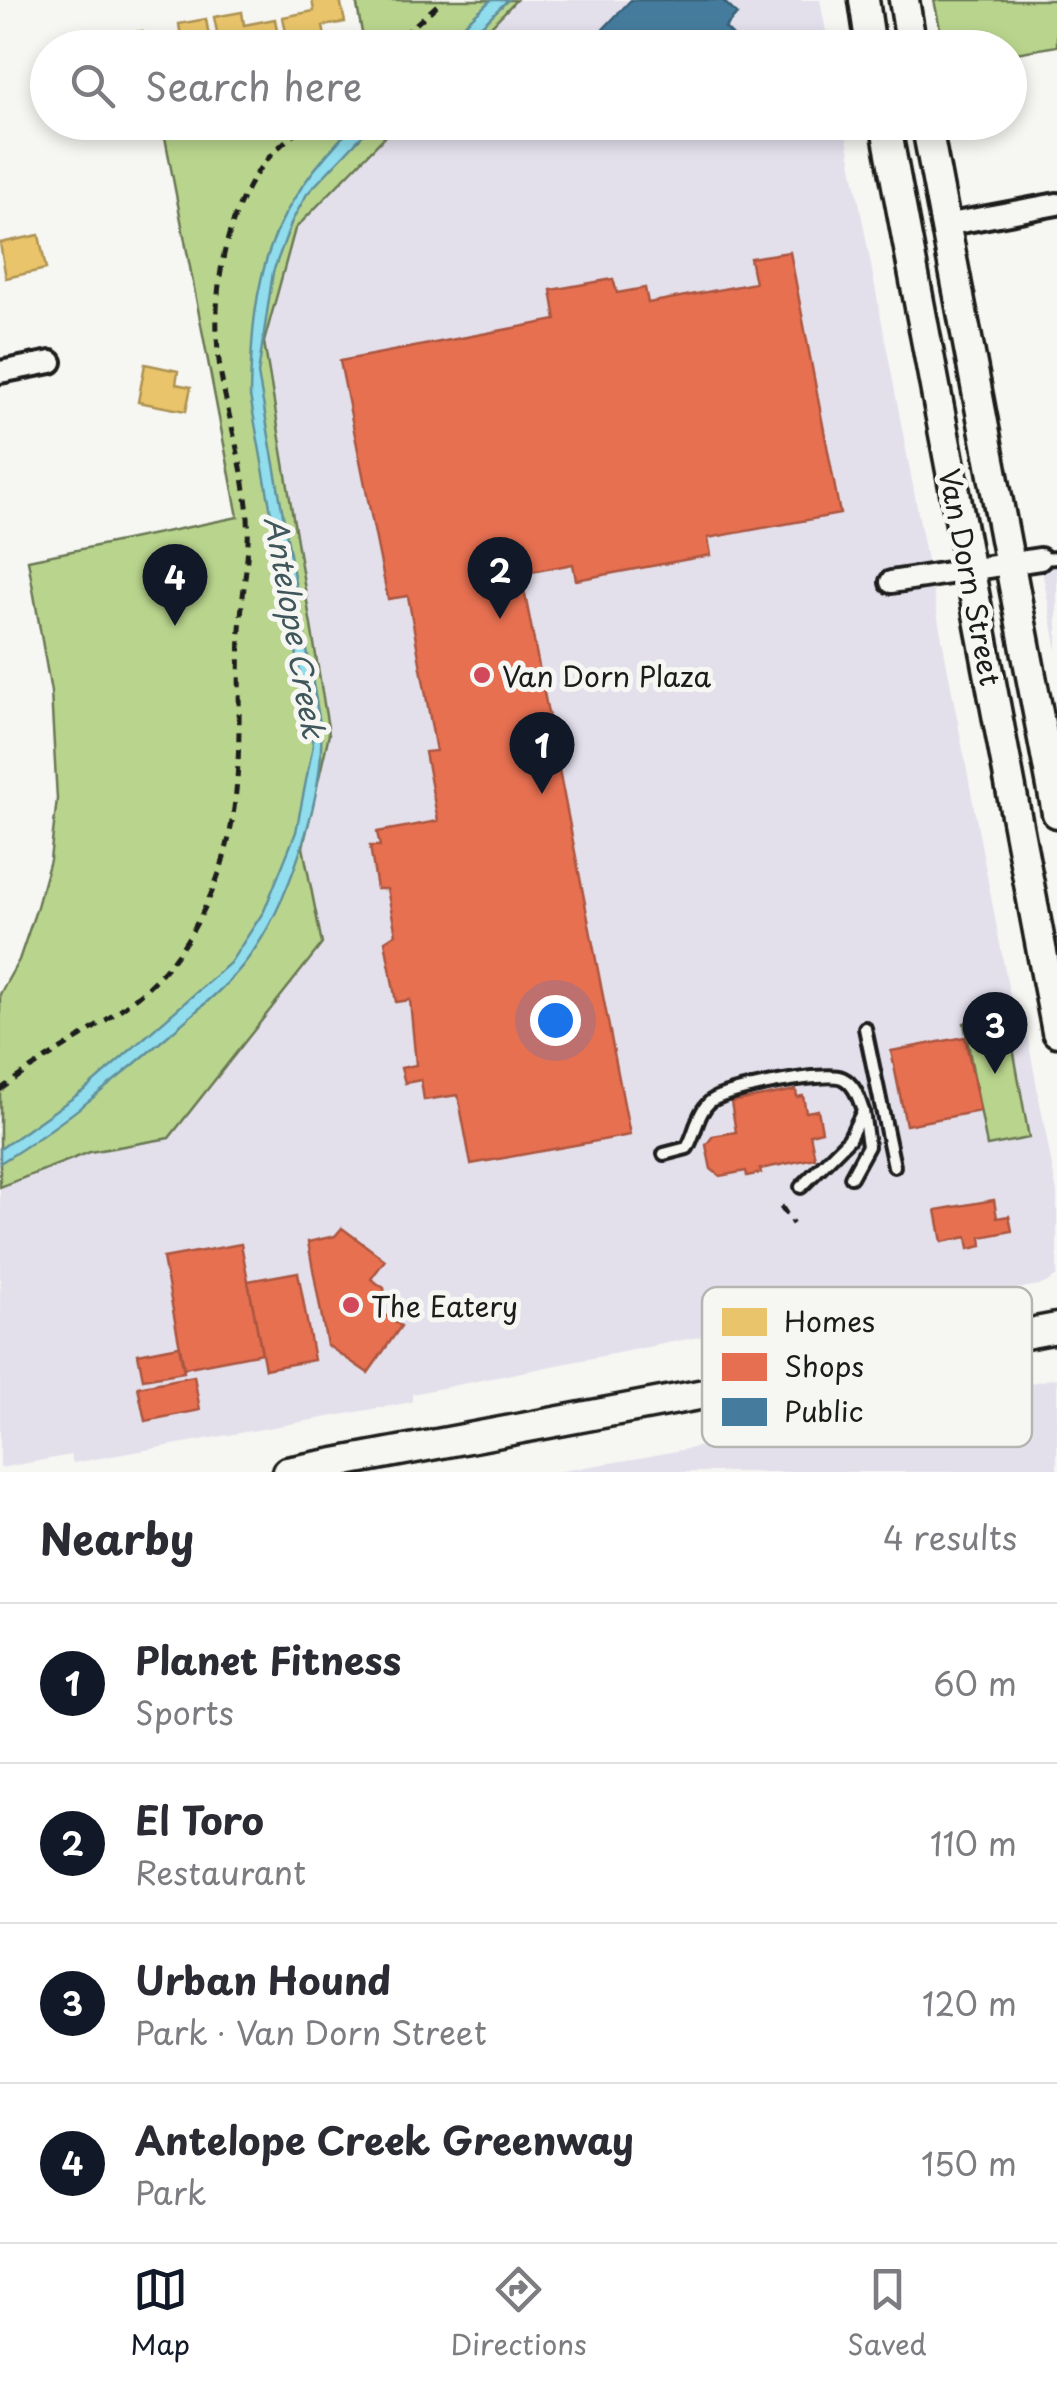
<!DOCTYPE html>
<html lang="en">
<head>
<meta charset="utf-8">
<style>
	body { margin:0; font-family:"Playpen Sans",sans-serif; background:#f7f7f7; color:#2b2b33 }
	.you { position:absolute; left:555px; top:1020px; width:35px; height:35px; margin:-25px; border:8px solid #fff; border-radius:50%; background:#1a73e8; box-shadow:0 0 0 15px #1a73e833 }
	.badge { display:grid; place-items:center; width:65px; height:65px; border-radius:50%; background:#111827; color:#fff; font-size:32px; font-weight:700 }
	.pin { position:absolute; translate:-50% -82px; filter:drop-shadow(0 2px 5px #0008) }
	.pin::after { content:''; position:absolute; top:52px; width:35px; height:30px; background:inherit; clip-path:polygon(0 0,100% 0,50% 100%) }
	.list { margin:0; padding:0; list-style:none }
	h2 { display:flex; justify-content:space-between; align-items:center; height:130px; margin:0; padding:0 40px; font-size:42px }
	h2 small { font-size:32px; font-weight:400; color:#7c7c81 }
	.list li { display:grid; grid-template-columns:65px 1fr auto; gap:30px; align-items:center; box-sizing:border-box; height:160px; padding:0 40px; border-top:2px solid #e1e1e2 }
	.list b { display:block; font-size:38px; white-space:nowrap }
	.list p { margin:0; font-size:32px; white-space:nowrap; color:#7c7c81 }
	.list em { font-size:32px; font-style:normal; color:#7c7c81 }
	.icon { flex:none; width:55px; height:55px; fill:none; stroke:currentColor; stroke-width:2; stroke-linecap:round; stroke-linejoin:round }
	.map { position:relative; flex:none; width:1057px; height:1472px; overflow:hidden }
	.search { position:absolute; background:#fff; box-shadow:0 5px 15px #0003; left:30px; right:30px; top:30px; height:110px; display:flex; align-items:center; gap:25px; box-sizing:border-box; padding:0 35px; border-radius:55px; color:#7c7c81; font-size:38px }
	.sheet { height:770px; background:#fff }
	nav { display:flex; justify-content:space-around; align-items:center; box-sizing:border-box; height:140px; border-top:2px solid #e1e1e2; background:#fff; font-size:28px; color:#7c7c81 }
	nav a { display:grid; justify-items:center; gap:5px }
	nav .on { color:#111827 }
	.map>svg:first-child { display:block }
</style>
</head>
<body>
<div class="map">
<svg width="1057" height="1472" viewBox="0 0 1057 1472">
	<rect width="100%" height="100%" fill="#f6f6f2"/>
	<filter id="ink" filterUnits="userSpaceOnUse"><feTurbulence type="fractalNoise" baseFrequency=".01" numOctaves="2"/><feDisplacementMap in="SourceGraphic" scale="20" xChannelSelector="R" yChannelSelector="G"/><feConvolveMatrix kernelMatrix="1 2 1 2 8 2 1 2 1" color-interpolation-filters="sRGB"/></filter>
	<g filter="url(#ink)">
		<!-- built -->
		<g fill="#e3e0ec">
			<polygon points="517,0 820,0 829,47 471,48"/>
			<polygon points="398,123 844,123 1014,1018 1024,1018 1057,1193 1057,1276 1044,1284 872,1316 827,1316 715,1338 713,1334 412,1394 412,1402 73,1463 71,1455 0,1468 0,1187 90,1152 169,1138 322,943 303,847 329,734 264,342 295,229"/>
			<polygon points="1057,558 1057,651 1040,559"/>
			<polygon points="1057,1378 1057,1472 556,1472 645,1457"/>
		</g>
		<!-- green -->
		<g fill="#b9d58d" stroke="#6a7854" stroke-width="2.5">
			<polygon points="356,0 516,0 471,47 355,48 363,38"/>
			<polygon points="934,0 1057,0 1057,46 1010,54 1010,48 944,47"/>
			<polygon points="238,123 398,123 295,229 264,342 329,734 303,847 322,944 169,1138 90,1152 0,1187 0,994 19,960 36,910 50,860 57,799 51,692 28,560 238,517 165,137"/>
			<polygon points="1007,1014 1029,1138 987,1146 964,1023"/>
		</g>
		<!-- water -->
		<g fill="#90ddee" stroke="#62909a" stroke-width="2.5">
			<polygon points="491,0 508,0 459,47 439,47"/>
			<path d="M 357,122 L 374,123 L 307,194 L 292,221 L 273,272 L 258,374 L 321,729 C 325,796 288,906 247,960 C 227,987 196,1011 170,1034 C 116,1080 61,1126 0,1163 L 0,1149 L 87,1088 L 230,963 L 264,911 L 296,832 L 313,745 L 250,396 C 252,273 268,211 357,122 Z"/>
		</g>
		<!-- homes -->
		<g fill="#e9c46a" stroke="#ac9253" stroke-width="2.5">
			<polygon points="312,0 340,0 345,22 323,26 327,48 289,48 283,17 314,11"/>
			<polygon points="242,12 244,25 275,19 280,48 242,48 241,43 220,47 214,17"/>
			<polygon points="206,19 211,48 152,48 151,43 181,37 179,24"/>
			<polygon points="142,31 145,48 97,48 96,40"/>
			<polygon points="39,235 46,269 6,278 0,243"/>
			<polygon points="145,364 178,371 176,384 191,387 186,411 138,402"/>
		</g>
		<!-- shops -->
		<g fill="#e76f51" stroke="#aa5641" stroke-width="2.5">
			<polygon points="790,252 840,514 708,538 711,555 576,580 573,564 521,574 630,1135 471,1164 458,1095 424,1100 421,1080 405,1083 401,1068 416,1065 410,1000 396,1002 385,941 396,934 387,889 377,889 370,846 380,846 377,832 438,821 425,752 436,751 408,596 388,599 340,361 556,320 551,290 613,279 617,293 645,288 648,303 755,283 750,258"/>
			<polygon points="965,1037 980,1111 906,1125 891,1051"/>
			<polygon points="796,1090 797,1097 803,1096 806,1112 818,1110 822,1131 810,1134 815,1158 760,1169 761,1173 747,1176 746,1171 720,1176 711,1169 706,1145 713,1136 736,1132 731,1102"/>
			<polygon points="994,1200 997,1218 1009,1216 1012,1231 981,1237 982,1246 969,1249 967,1237 942,1242 936,1210"/>
			<polygon points="342,1228 385,1260 371,1279 384,1288 386,1300 379,1311 401,1326 368,1373 327,1345 308,1242 335,1236"/>
			<polygon points="241,1244 262,1353 184,1368 163,1258"/>
			<polygon points="298,1272 314,1360 265,1369 248,1281"/>
			<polygon points="179,1346 184,1372 143,1379 138,1354"/>
			<polygon points="194,1376 200,1410 145,1421 138,1387"/>
		</g>
		<!-- public -->
		<polygon fill="#457b9d" stroke="#395e76" stroke-width="2.5" points="631,0 722,0 737,14 725,28 737,40 730,48 593,48 589,44"/>
		<g fill="none" stroke-linecap="round" stroke-linejoin="round">
			<!-- service casing -->
			<g stroke="#1c1c1c" stroke-width="18">
				<g id="service">
					<polyline points="1040,559 1057,558"/>
					<polyline points="865,1028 894,1166"/>
					<path d="M 664,1154 L 687,1148 C 696,1133 697,1112 711,1101 C 727,1089 825,1071 842,1078 C 855,1084 859,1099 863,1111 L 849,1139 L 801,1187"/>
					<polyline points="851,1177 868,1146 863,1111"/>
				</g>
			</g>
			<!-- minor casing -->
			<g stroke="#1c1c1c" stroke-width="28">
				<g id="minor">
					<polyline points="945,225 1057,204"/>
					<polyline points="0,372 51,362"/>
					<polyline points="891,582 1040,559"/>
				</g>
			</g>
			<!-- secondary casing -->
			<g stroke="#1c1c1c" stroke-width="35">
				<g id="secondary">
					<polyline points="864,0 871,48"/>
					<polyline points="904,0 912,48"/>
					<polyline points="885,122 1057,1032"/>
					<polyline points="926,122 1057,813"/>
					<polyline points="287,1472 1057,1328"/>
				</g>
			</g>
			<!-- path -->
			<g stroke="#1c1c1c" stroke-width="5" stroke-dasharray="10 8" stroke-linecap="butt">
				<polyline points="389,48 443,0"/>
				<polyline points="684,122 686,122"/>
				<path d="M 0,1090 C 60,1044 141,1011 183,946 C 252,841 236,747 240,630 C 242,593 250,554 248,517 C 245,470 229,422 221,375 C 210,308 220,228 258,171 C 271,152 291,137 307,122"/>
				<polyline points="781,1206 793,1224"/>
			</g>
			<!-- service -->
			<use href="#service" stroke="#f6f6f2" stroke-width="10"/>
			<!-- minor -->
			<use href="#minor" stroke="#f6f6f2" stroke-width="20"/>
			<!-- secondary -->
			<use href="#secondary" stroke="#f6f6f2" stroke-width="28"/>
		</g>
	</g>
	<!-- markers -->
	<g fill="#d1495b" stroke="#f6f6f2" stroke-width="4">
		<circle cx="482" cy="675" r="10"/>
		<circle cx="351" cy="1305" r="10"/>
	</g>
	<g text-anchor="middle" dominant-baseline="central" stroke-width="10" stroke-linejoin="round" paint-order="stroke">
		<!-- street labels -->
		<g font-size="28" fill="#1c1c1c" stroke="#f6f6f2">
			<text transform="translate(971 577) rotate(79)">Van Dorn Street</text>
		</g>
		<!-- poi labels -->
		<g font-size="28" fill="#1c1c1c" stroke="#f6f6f2" text-anchor="start">
			<text x="502" y="675">Van Dorn Plaza</text>
			<text x="371" y="1305">The Eatery</text>
		</g>
		<!-- water labels -->
		<g font-size="30" font-style="italic" fill="#3f565b" stroke="#f6f6f2">
			<text transform="translate(296 627) rotate(80)">Antelope Creek</text>
		</g>
	</g>
	<!-- legend -->
	<rect x="702" y="1287" width="330" height="160" rx="15" fill="#f6f6f2" stroke="#b5b5b2" stroke-width="2.5"/>
	<rect x="722" y="1308" width="45" height="28" fill="#e9c46a"/>
	<rect x="722" y="1353" width="45" height="28" fill="#e76f51"/>
	<rect x="722" y="1398" width="45" height="28" fill="#457b9d"/>
	<g font-size="28" fill="#1c1c1c">
		<text x="784" y="1332">Homes</text>
		<text x="784" y="1377">Shops</text>
		<text x="784" y="1422">Public</text>
	</g>
</svg>
<div class="you"></div>
<div class="pin badge" style="left:542px;top:794px">1</div>
<div class="pin badge" style="left:500px;top:619px">2</div>
<div class="pin badge" style="left:995px;top:1074px">3</div>
<div class="pin badge" style="left:175px;top:626px">4</div>
<div class="search"><svg class="icon" aria-label="search" viewBox="0 0 24 24"><circle cx="10" cy="10" r="6"/><path d="M15 15l6 6"/></svg>Search here</div>
</div>
<section class="sheet">
<h2>Nearby<small>4 results</small></h2>
<ul class="list">
<li><span class="badge">1</span><div><b>Planet Fitness</b><p>Sports</p></div><em>60 m</em></li>
<li><span class="badge">2</span><div><b>El Toro</b><p>Restaurant</p></div><em>110 m</em></li>
<li><span class="badge">3</span><div><b>Urban Hound</b><p>Park · Van Dorn Street</p></div><em>120 m</em></li>
<li><span class="badge">4</span><div><b>Antelope Creek Greenway</b><p>Park</p></div><em>150 m</em></li>
</ul>
</section>
<nav>
<a class="on"><svg class="icon" aria-label="map" viewBox="0 0 24 24"><path d="M3 6l6-2 6 2 6-2v14l-6 2-6-2-6 2zM9 4v14M15 6v14"/></svg>Map</a>
<a><svg class="icon" aria-label="directions" viewBox="0 0 24 24"><path d="M12 3l9 9-9 9-9-9zM9 14v-3h6M13 9l2 2-2 2"/></svg>Directions</a>
<a><svg class="icon" aria-label="saved" viewBox="0 0 24 24"><path d="M7 4h10v16l-5-4-5 4z"/></svg>Saved</a>
</nav>
</body>
</html>
